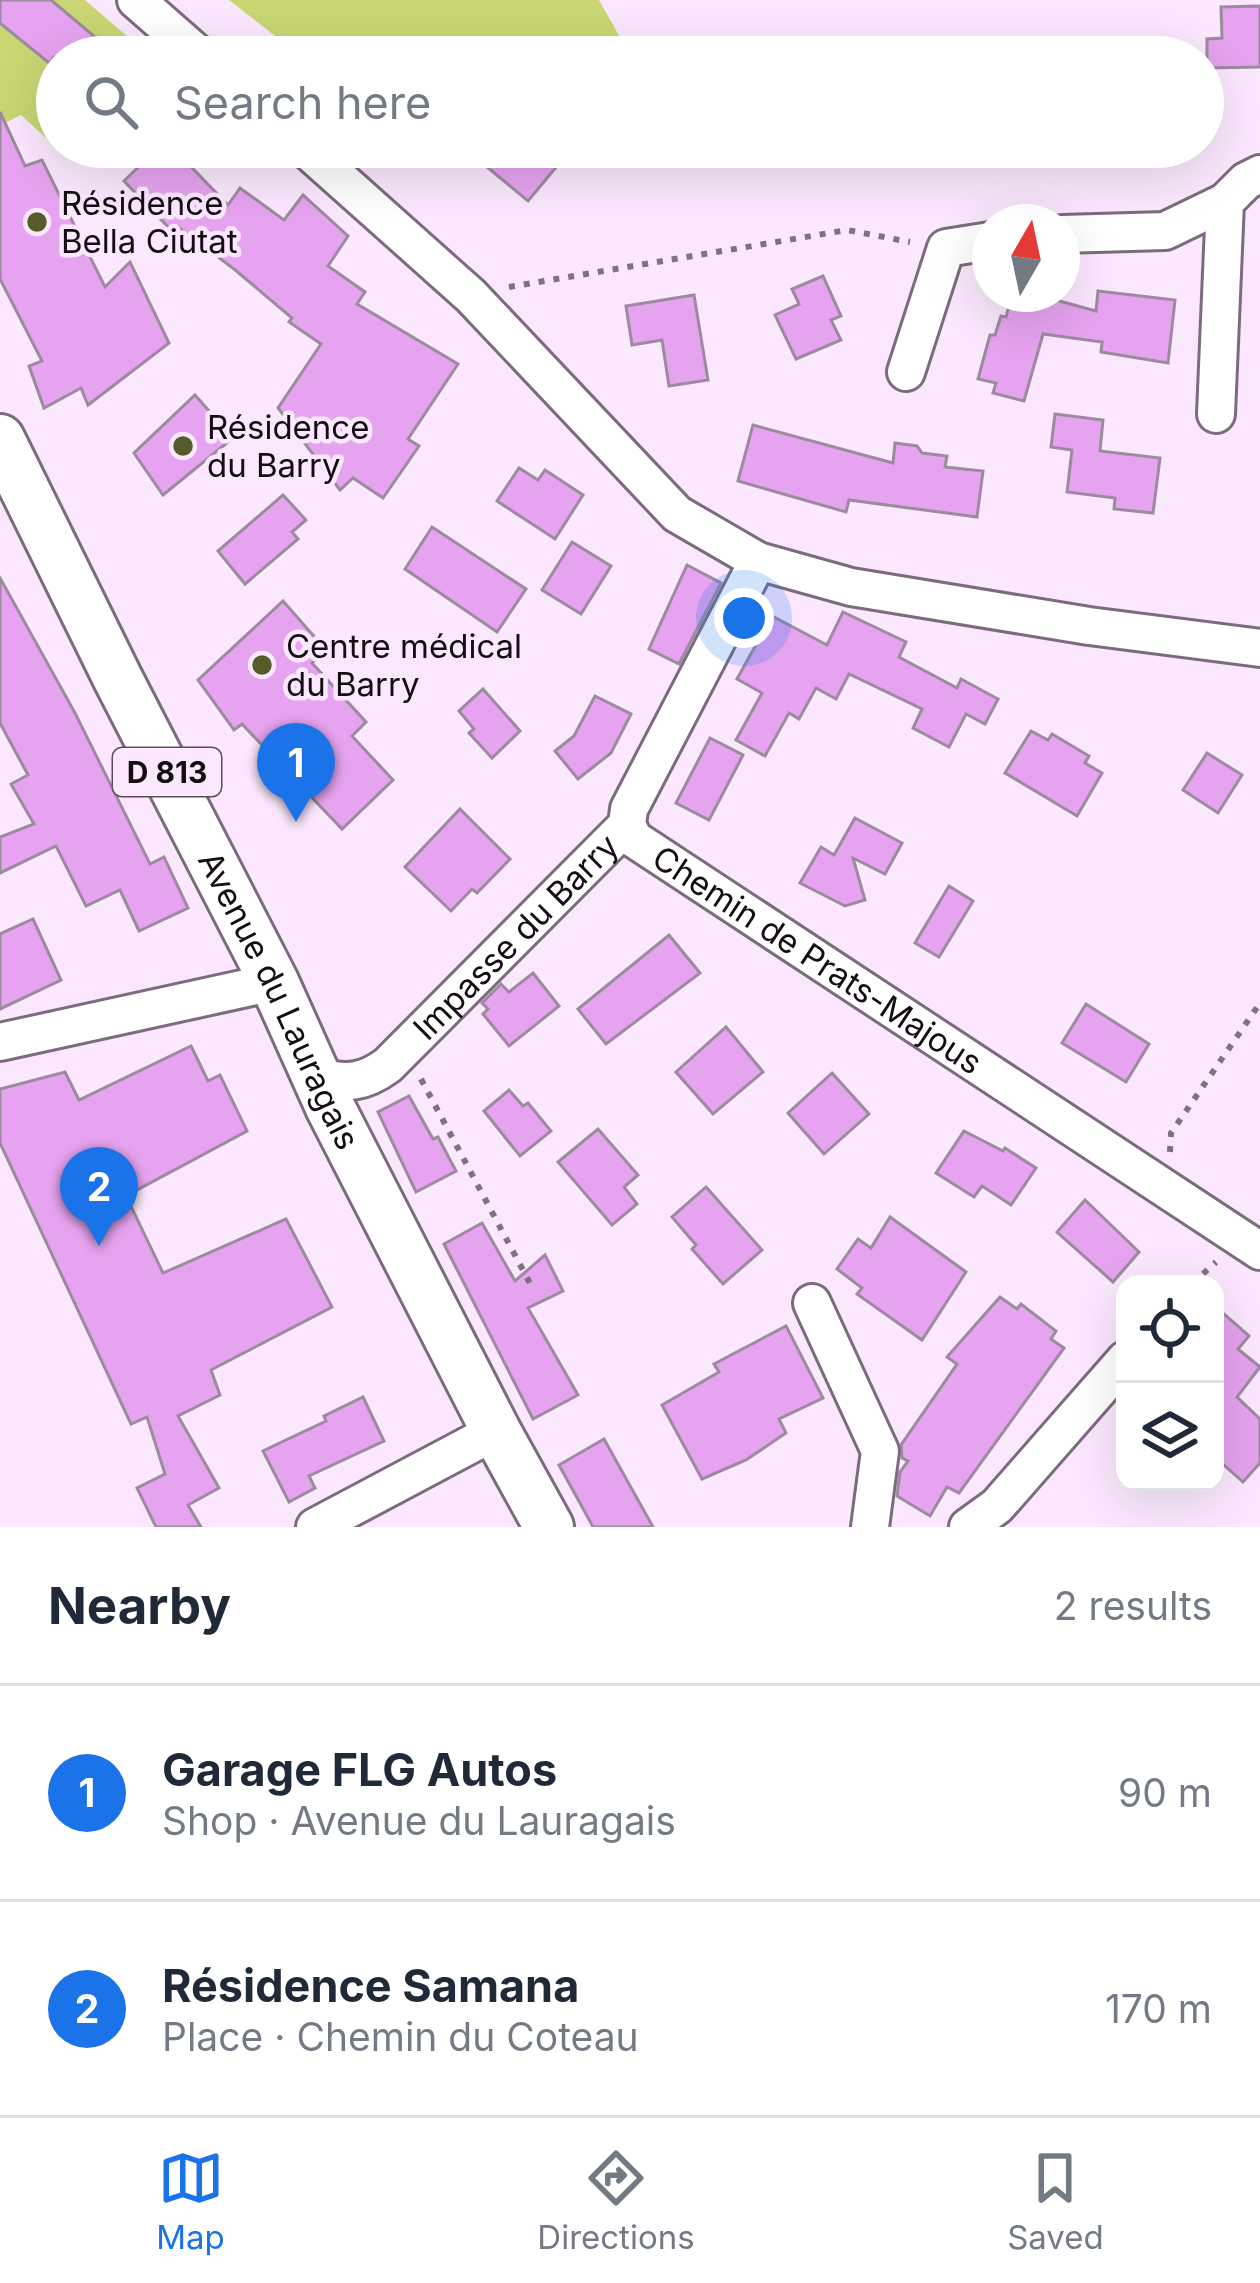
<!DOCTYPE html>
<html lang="en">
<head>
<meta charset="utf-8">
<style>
	body { margin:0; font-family:Inter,sans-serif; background:#f2f2f3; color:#1f2937 }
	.controls { position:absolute; right:36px; bottom:36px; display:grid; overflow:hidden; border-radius:24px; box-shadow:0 12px 48px #0002 }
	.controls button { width:108px; height:108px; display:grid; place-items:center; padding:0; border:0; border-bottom:3px solid #e0e1e3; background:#fff; color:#1f2937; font:60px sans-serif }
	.compass { position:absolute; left:972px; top:204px; width:108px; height:108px; border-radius:50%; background:#fff; box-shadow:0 12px 48px #0002; rotate:9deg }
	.you { position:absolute; left:744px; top:618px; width:42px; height:42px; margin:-30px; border:9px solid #fff; border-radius:50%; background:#1a73e8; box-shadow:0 0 0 18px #1a73e833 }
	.badge { display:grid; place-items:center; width:78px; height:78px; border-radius:50%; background:#1a73e8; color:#fff; font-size:39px; font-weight:700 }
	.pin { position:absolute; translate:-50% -99px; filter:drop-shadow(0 3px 6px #0008) }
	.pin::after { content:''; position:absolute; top:63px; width:42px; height:36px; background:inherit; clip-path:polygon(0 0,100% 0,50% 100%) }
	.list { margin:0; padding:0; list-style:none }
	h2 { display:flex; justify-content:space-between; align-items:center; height:156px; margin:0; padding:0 48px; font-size:51px }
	h2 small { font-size:39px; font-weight:400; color:#747a83 }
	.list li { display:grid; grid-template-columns:78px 1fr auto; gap:36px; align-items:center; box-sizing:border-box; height:216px; padding:0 48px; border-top:3px solid #e0e1e3 }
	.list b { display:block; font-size:45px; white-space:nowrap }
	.list p { margin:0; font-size:39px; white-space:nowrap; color:#747a83 }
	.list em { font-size:39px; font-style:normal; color:#747a83 }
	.icon { flex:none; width:66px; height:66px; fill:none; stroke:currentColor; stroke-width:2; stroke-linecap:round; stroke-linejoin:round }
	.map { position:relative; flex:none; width:1260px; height:1527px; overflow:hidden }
	.search { position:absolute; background:#fff; box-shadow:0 12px 48px #0002; left:36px; right:36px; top:36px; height:132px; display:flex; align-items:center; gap:30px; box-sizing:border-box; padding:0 42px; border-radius:66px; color:#747a83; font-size:45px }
	.sheet { height:588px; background:#fff }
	nav { display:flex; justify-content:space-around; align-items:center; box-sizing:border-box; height:168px; border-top:3px solid #e0e1e3; background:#fff; font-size:33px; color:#747a83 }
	nav a { display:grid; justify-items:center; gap:6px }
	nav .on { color:#1a73e8 }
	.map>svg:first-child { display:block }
</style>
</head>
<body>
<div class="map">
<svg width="1260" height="1527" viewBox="0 0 1260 1527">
	<rect width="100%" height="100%" fill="#fbe8fe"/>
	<!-- green -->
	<g fill="#c9d673">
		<polygon points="0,0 85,0 128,37 107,57 57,57 57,147 122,147 107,164 86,147 65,155 21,115 0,125"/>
		<polygon points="229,0 599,0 631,57 302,57"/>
	</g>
	<!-- building -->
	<g fill="#e6a3ef" stroke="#9c8b9f" stroke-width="3">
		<polygon points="0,0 51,0 119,57 54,57 49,63 0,23"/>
		<polygon points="1260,6 1260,67 1207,68 1207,39 1222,38 1221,7"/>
		<polygon points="0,112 25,166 42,160 105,287 130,262 169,343 88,405 81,388 44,408 29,366 42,361 0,279"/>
		<polygon points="159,147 172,147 228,205 240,188 284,220 303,195 348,236 328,266 365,292 357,304 458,364 408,439 419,446 383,498 353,478 340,490 278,408 321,344 289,322 292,318 234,269 178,227 173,232 124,181"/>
		<polygon points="463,147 573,147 528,201"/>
		<polygon points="823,276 841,316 831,320 841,340 796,359 775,315 799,304 792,289"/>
		<polygon points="1098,291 1175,300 1168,363 1101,352 1102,342 1043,334 1024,401 993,393 996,383 978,379 990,335 995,335 1001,316 1006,317 1012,294 1034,294 1096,311"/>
		<polygon points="694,295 708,380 669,386 662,340 632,345 626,306"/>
		<polygon points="195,395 233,438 163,495 134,453"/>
		<polygon points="1055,414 1103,420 1100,451 1160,458 1153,513 1114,509 1115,498 1067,492 1072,450 1051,447"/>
		<polygon points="753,425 893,463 895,443 917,446 922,453 947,456 945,467 983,471 977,517 849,500 846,512 738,481"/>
		<polygon points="519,468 538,480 545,470 583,495 555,539 497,501"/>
		<polygon points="283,495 306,520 292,532 298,539 245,584 218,551"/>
		<polygon points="432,527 526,589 497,632 405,569"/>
		<polygon points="572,542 611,566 581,614 542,590"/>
		<polygon points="687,565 721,583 679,664 649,649"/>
		<polygon points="0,578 75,713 150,864 164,857 188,908 139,931 120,890 86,906 56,846 0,873 0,837 34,824 11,784 28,775 0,723"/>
		<polygon points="283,601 326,650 312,663 366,722 352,736 393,780 342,829 242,724 234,730 198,680"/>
		<polygon points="843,612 906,642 899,657 957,688 961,679 998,699 985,724 966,714 949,747 913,728 922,709 849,674 836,699 816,688 799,719 789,713 765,756 736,740 762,693 737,679 772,616 827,645"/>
		<polygon points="483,689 520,731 492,758 469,733 474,729 459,711"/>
		<polygon points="595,696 631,714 611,753 578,779 555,751 574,736"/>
		<polygon points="1031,731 1048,740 1052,734 1089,756 1085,763 1102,773 1077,816 1005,773"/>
		<polygon points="710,738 743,755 709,820 676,803"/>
		<polygon points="1207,753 1242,775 1218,813 1183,790"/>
		<polygon points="460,809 510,859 477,893 472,889 451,911 405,867"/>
		<polygon points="855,818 902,843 885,874 853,858 865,900 845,906 800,883 821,847 834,855"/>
		<polygon points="949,886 973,901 939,957 915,943"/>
		<polygon points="33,919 61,980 0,1009 0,934"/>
		<polygon points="669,935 700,973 606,1044 578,1009"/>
		<polygon points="533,973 559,1006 509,1046 483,1014 488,1009 482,1003 501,984 509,992"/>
		<polygon points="1086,1004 1149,1044 1126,1082 1062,1043"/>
		<polygon points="726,1027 763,1072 713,1114 676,1072"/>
		<polygon points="191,1046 208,1081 220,1075 247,1131 126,1196 163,1273 286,1219 332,1307 211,1370 220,1395 178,1416 219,1488 188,1505 201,1527 156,1527 137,1488 165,1474 147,1417 131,1424 0,1143 0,1089 65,1072 79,1100"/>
		<polygon points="832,1073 869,1114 824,1154 788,1113"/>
		<polygon points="509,1090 523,1106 528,1103 551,1131 520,1156 484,1111"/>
		<polygon points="409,1096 433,1139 438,1137 456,1171 416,1192 378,1112"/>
		<polygon points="598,1129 638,1175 624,1187 637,1204 612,1225 558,1162"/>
		<polygon points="964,1131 1003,1151 1005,1148 1036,1168 1011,1205 982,1186 974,1197 936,1173"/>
		<polygon points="706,1187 762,1250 723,1284 692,1249 696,1245 672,1217"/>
		<polygon points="1085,1200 1139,1252 1113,1282 1057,1232"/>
		<polygon points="890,1217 966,1272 922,1340 857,1294 862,1288 837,1269 858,1239 871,1248"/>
		<polygon points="482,1223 515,1281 545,1255 563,1291 528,1308 578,1395 533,1419 444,1244"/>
		<polygon points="1000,1297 1017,1309 1021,1304 1056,1331 1051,1339 1064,1348 959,1493 947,1487 930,1516 897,1496 900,1472 908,1461 902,1458 901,1445 957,1364 947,1357"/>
		<polygon points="1215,1306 1249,1336 1238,1349 1260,1367 1237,1397 1260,1419 1260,1463 1243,1482 1215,1457"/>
		<polygon points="786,1326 823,1398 779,1419 786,1433 746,1460 702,1479 662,1405 719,1372 714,1364"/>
		<polygon points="363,1397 384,1441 309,1476 315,1488 289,1502 263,1451 326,1421 324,1416"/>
		<polygon points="604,1439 653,1527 593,1527 586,1514 559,1465"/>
	</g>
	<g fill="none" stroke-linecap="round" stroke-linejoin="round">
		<!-- minor casing -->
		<g stroke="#7c6b7e" stroke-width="42">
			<g id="minor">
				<polyline points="136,0 201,57"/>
				<polyline points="304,147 471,296 677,514 758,561 851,587 1089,626 1260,648"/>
				<polyline points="1062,234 1165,231 1225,202"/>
				<polyline points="906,372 946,248 990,241"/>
				<polyline points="1216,414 1225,202 1246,181 1260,174"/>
				<path id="s1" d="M 758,561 L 629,809 L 627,825 L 634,839 L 1260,1251"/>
				<polyline points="0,1042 274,982"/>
				<path id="s2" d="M 318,1077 C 347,1084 364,1083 388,1065 L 627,825"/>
				<polyline points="812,1303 880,1451 870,1527"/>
				<polyline points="315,1527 496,1431"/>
				<polyline points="968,1527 997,1506 1125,1360"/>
			</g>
		</g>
		<!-- major casing -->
		<g stroke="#7c6b7e" stroke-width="54">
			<g id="major">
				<path id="s3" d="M 0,439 L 118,679 L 274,982 L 330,1107 L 496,1431 L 549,1527"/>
			</g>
		</g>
		<!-- path -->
		<g stroke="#7e7280" stroke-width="6" stroke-dasharray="6 9" stroke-linecap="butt">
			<polyline points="509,287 847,230 910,242"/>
			<polyline points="421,1079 532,1287"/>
			<polyline points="1170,1152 1171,1133 1260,1003"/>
			<polyline points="1192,1284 1216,1262"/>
		</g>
		<!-- minor -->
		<use href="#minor" stroke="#fff" stroke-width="36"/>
		<!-- major -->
		<use href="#major" stroke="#fff" stroke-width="48"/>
	</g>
	<!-- markers -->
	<g fill="#555b29" stroke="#fbe8fe" stroke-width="4.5">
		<circle cx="37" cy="222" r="12"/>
		<circle cx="183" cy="446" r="12"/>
		<circle cx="262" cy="665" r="12"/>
	</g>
	<g text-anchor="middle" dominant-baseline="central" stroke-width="9" stroke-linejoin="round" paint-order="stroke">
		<!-- shield labels -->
		<rect fill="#fbe8fe" stroke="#594f5a" stroke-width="3" x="113" y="748" width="108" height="48" rx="9"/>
		<g font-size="30" font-weight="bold" fill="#140d14">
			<text x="167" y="772">D 813</text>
		</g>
		<!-- poi labels -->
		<g font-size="33" fill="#140d14" stroke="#fbe8fe" text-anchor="start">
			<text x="61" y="203">Résidence<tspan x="61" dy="38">Bella Ciutat</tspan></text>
			<text x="207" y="427">Résidence<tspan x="207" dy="38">du Barry</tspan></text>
			<text x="286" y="646">Centre médical<tspan x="286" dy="38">du Barry</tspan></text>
		</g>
		<!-- street labels -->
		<g font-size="33" fill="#140d14" stroke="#fbe8fe">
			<text stroke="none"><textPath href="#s2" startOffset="255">Impasse du Barry</textPath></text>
			<text stroke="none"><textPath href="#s1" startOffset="531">Chemin de Prats-Majous</textPath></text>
			<text stroke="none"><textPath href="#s3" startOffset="627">Avenue du Lauragais</textPath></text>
		</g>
	</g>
</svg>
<div class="controls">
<button><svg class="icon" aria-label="locate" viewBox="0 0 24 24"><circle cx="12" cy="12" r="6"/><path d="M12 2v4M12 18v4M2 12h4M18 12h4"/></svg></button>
<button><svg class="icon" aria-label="layers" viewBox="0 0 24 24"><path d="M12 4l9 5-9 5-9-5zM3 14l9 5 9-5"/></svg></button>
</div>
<svg class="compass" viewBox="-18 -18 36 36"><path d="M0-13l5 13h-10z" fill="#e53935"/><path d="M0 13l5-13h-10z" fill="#747a83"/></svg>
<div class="you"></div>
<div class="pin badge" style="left:296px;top:822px">1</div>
<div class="pin badge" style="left:99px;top:1246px">2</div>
<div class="search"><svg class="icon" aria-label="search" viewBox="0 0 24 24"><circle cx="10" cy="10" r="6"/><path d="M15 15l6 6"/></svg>Search here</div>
</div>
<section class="sheet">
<h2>Nearby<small>2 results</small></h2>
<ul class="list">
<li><span class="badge">1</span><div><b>Garage FLG Autos</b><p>Shop · Avenue du Lauragais</p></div><em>90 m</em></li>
<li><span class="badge">2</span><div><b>Résidence Samana</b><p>Place · Chemin du Coteau</p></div><em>170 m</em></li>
</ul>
</section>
<nav>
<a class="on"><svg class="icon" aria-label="map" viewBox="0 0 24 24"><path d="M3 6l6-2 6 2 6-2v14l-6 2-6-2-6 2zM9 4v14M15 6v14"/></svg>Map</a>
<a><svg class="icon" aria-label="directions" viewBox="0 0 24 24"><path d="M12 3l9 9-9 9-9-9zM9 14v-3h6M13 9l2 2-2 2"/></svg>Directions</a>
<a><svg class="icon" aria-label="saved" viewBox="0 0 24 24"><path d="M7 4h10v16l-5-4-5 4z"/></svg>Saved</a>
</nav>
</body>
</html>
